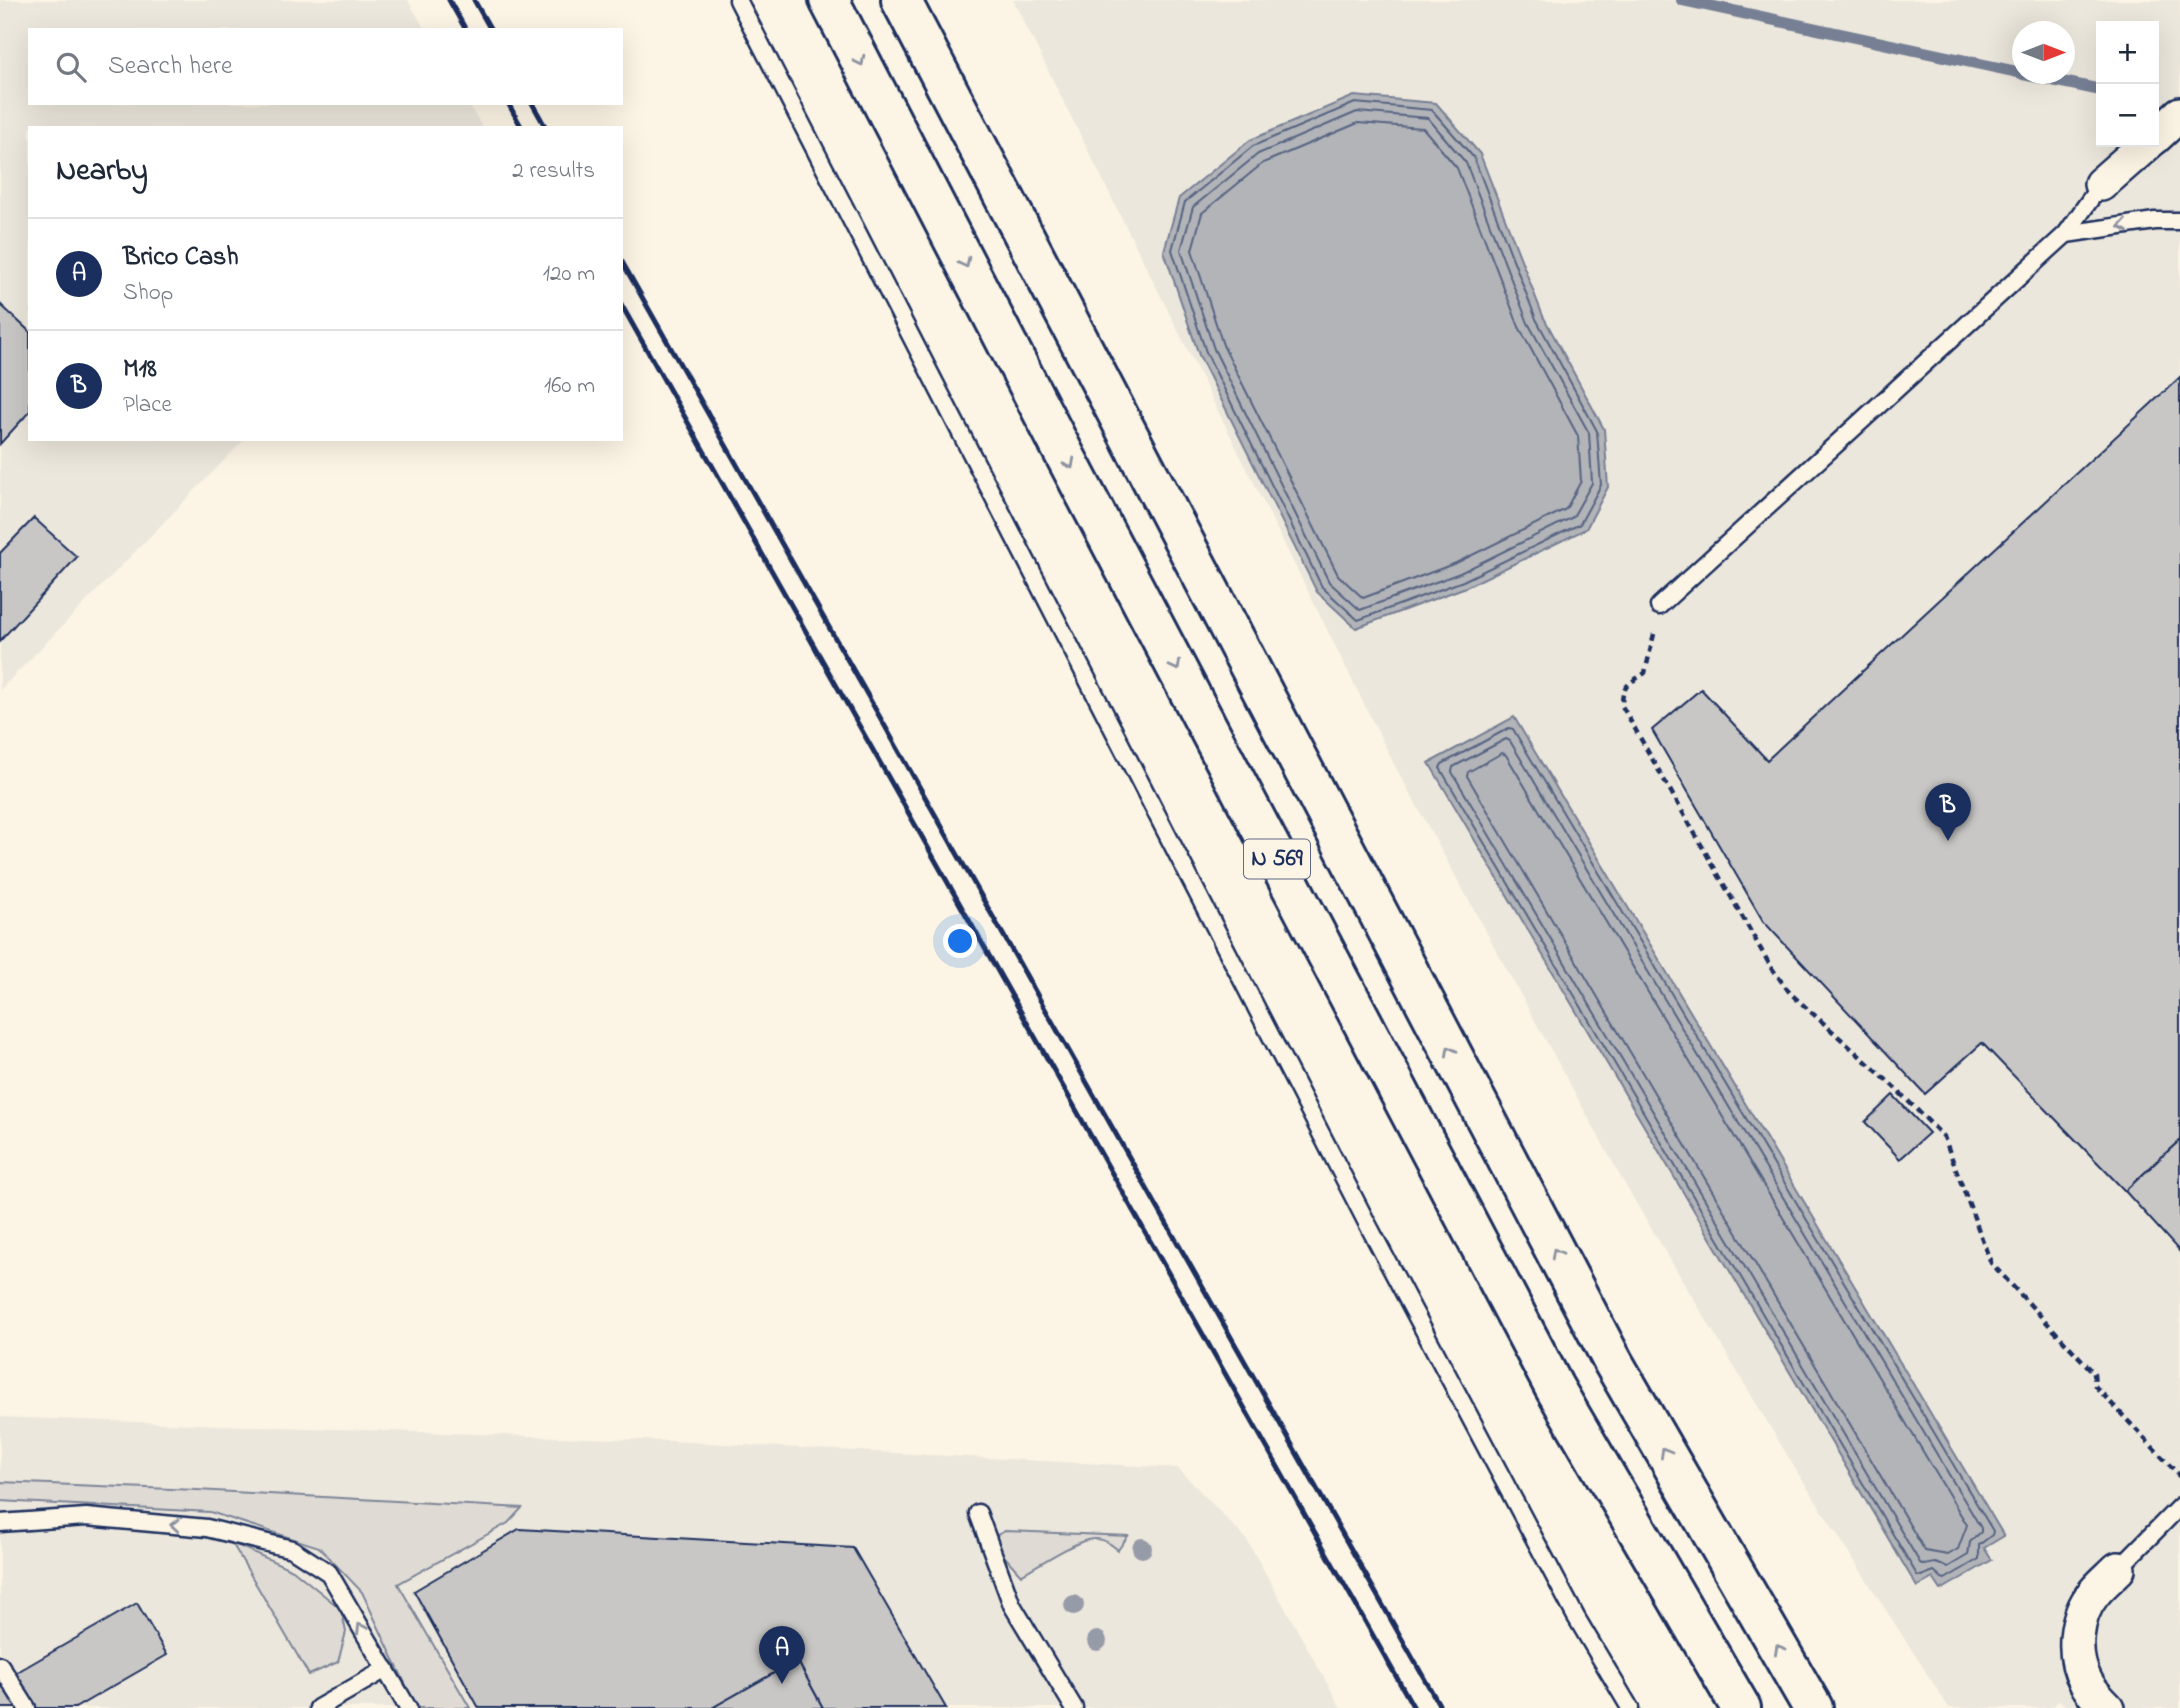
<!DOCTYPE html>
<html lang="en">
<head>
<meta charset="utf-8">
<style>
	body { margin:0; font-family:"Indie Flower",sans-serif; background:#f6f6f7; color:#1f2937 }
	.controls { position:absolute; right:21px; top:21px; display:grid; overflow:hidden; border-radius:0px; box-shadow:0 7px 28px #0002 }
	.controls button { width:63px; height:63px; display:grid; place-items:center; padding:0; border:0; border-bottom:2px solid #e0e1e3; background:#fff; color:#1f2937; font:35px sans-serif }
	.compass { position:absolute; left:2012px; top:21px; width:63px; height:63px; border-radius:50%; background:#fff; box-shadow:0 7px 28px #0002; rotate:90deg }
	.you { position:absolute; left:961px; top:942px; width:24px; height:24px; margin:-18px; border:5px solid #fff; border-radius:50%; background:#1a73e8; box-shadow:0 0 0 10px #1a73e833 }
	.badge { display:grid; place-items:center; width:46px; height:46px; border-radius:50%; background:#1b2f5e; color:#fff; font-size:23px; font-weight:700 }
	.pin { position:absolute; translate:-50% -58px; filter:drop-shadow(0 2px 4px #0008) }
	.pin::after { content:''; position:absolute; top:37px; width:24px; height:21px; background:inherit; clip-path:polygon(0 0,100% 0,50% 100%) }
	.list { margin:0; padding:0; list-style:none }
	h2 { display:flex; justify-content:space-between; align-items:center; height:91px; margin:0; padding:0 28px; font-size:30px }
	h2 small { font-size:23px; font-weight:400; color:#747a83 }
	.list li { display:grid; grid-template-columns:46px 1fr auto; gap:21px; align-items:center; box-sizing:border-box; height:112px; padding:0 28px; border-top:2px solid #e0e1e3 }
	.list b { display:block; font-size:26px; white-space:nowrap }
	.list p { margin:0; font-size:23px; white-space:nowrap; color:#747a83 }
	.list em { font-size:23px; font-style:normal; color:#747a83 }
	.icon { flex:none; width:38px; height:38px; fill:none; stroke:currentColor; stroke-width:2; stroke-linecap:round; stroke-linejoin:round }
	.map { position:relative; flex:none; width:2180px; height:1708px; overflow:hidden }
	.search { position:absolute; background:#fff; box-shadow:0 7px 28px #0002; left:28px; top:28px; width:595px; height:77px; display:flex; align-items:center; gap:18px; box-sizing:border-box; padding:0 24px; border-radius:0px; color:#747a83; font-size:26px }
	.panel { position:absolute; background:#fff; box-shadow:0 7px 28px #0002; left:28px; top:126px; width:595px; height:315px; border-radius:0px }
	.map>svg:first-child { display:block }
</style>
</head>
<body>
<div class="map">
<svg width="2180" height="1708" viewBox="0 0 2180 1708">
	<rect width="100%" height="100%" fill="#fcf5e5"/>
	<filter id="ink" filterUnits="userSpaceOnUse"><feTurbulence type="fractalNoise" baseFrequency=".0143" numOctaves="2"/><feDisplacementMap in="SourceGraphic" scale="14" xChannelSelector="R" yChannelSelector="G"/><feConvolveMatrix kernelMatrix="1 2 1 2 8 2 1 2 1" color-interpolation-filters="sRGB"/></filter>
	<g filter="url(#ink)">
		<!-- built -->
		<g fill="#ece7dc" fill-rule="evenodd">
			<polygon points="0,0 408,0 425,30 30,30 30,103 468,103 483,128 30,128 30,439 245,439 0,690"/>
			<path d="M 1013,0 L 2180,0 L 2180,1708 L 2067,1708 L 2060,1700 L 2050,1708 L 1949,1708 L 1799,1475 L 1623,1181 L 1395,766 ZM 2101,26 L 2154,26 L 2154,142 L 2101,142 ZM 2022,32 L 2064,32 L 2064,74 L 2022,74 Z"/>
			<polygon points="0,1417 671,1441 1178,1468 1247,1540 1341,1708 0,1708"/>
		</g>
		<!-- green -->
		<g fill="#dfdbd4" stroke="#7d8599" stroke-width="2">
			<polygon points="0,1482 197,1490 522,1508 508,1523 398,1584 470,1708 419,1708 411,1696 362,1592 319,1547 210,1512 0,1501"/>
			<path d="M 1005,1531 L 1128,1536 L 1118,1550 C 1111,1544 1103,1538 1093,1539 C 1076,1540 1037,1566 1021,1575 L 997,1548 L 997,1535 Z"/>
			<polygon points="232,1543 293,1570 341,1609 346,1632 338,1662 309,1675"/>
		</g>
		<!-- water -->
		<g fill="#b2b4b8" stroke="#767f94" stroke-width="2">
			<polygon points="1354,96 1436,103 1480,154 1543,316 1604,429 1608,487 1586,529 1466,587 1356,628 1317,592 1199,355 1164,251 1179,198 1250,140"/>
			<polygon points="1514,717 2004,1536 1984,1548 1992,1560 1941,1590 1933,1578 1917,1587 1429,763"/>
		</g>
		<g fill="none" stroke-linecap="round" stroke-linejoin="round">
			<!-- shore -->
			<g stroke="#576482" stroke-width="2">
				<polygon points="1355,103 1432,110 1474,158 1536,319 1597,431 1601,485 1580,524 1463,581 1358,620 1322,587 1206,352 1172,250 1185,202 1253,146"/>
				<polygon points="1357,112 1428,118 1466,163 1528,323 1589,433 1592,483 1573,517 1460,573 1360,610 1329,582 1214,349 1181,250 1193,207 1258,154"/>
				<polygon points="1358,123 1423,128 1457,168 1519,327 1578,436 1581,481 1566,509 1456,563 1363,598 1338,575 1223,345 1192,250 1202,213 1263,163"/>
				<polygon points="1509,728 1513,729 1993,1531 1992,1535 1979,1545 1979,1559 1945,1579 1942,1578 1934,1571 1921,1576 1917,1575 1440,768 1442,764"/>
				<polygon points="1506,739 1510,741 1981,1528 1981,1532 1970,1542 1968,1555 1948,1567 1935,1563 1924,1565 1920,1563 1452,772 1453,767"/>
				<polygon points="1502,753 1506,755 1967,1525 1958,1549 1948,1555 1925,1551 1467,776 1468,772"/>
			</g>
			<!-- stream -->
			<g stroke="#767f94" stroke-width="12">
				<polyline points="1682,0 2022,73"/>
				<polyline points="2023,74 2101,90"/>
			</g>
		</g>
		<!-- building -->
		<g fill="#c8c7c6" stroke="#1b2f5e" stroke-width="2">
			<polygon points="0,304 30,332 30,411 0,444"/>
			<polygon points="2180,377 2180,1140 2125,1191 1982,1043 1925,1094 1763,921 1652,730 1701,689 1767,760"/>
			<polygon points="34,518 77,557 0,641 0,553"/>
			<polygon points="1893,1095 1929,1133 1900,1159 1865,1122"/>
			<polygon points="2180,1140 2180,1252 2125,1191"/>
			<polygon points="519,1529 853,1548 946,1708 823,1708 797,1660 712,1708 479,1708 414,1591"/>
			<polygon points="137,1603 167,1655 75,1708 0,1708 0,1682"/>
			<polygon points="797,1660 823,1708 712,1708"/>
		</g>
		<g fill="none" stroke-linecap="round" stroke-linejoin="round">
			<!-- service casing -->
			<g stroke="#1b2f5e" stroke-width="21">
				<g id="service">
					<polyline points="738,0 1367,1223 1576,1617 1630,1708"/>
					<polyline points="2066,234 2155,221 2180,221"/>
					<polyline points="1659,606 2066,234 2101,184"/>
					<polyline points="978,1513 1012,1605 1074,1708"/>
					<polyline points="0,1523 86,1517 207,1528 292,1549 329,1573 408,1708"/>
					<polyline points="2118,1569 2180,1506"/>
					<polyline points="0,1665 27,1708"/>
					<polyline points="318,1708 386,1669"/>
				</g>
			</g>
			<!-- minor casing -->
			<g stroke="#1b2f5e" stroke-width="38">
				<g id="minor">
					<polyline points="2154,138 2180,114"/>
					<polyline points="2101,184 2149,142"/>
					<path d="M 2107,1708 C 2099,1700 2091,1692 2086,1682 C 2071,1655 2075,1616 2094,1593 C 2101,1584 2110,1577 2118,1569"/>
				</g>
			</g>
			<!-- trunk casing -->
			<g stroke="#1b2f5e" stroke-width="44">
				<g id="trunk">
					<polyline points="829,0 1060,446 1554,1387 1741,1708"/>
					<polyline points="901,0 1613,1362 1813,1708"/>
				</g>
			</g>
			<!-- path -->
			<path stroke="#1b2f5e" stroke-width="4.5" stroke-dasharray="7 5" stroke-linecap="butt" d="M 1654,634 L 1645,673 C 1629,684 1622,684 1622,706 L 1771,967 L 1790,993 L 1893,1086 L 1944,1137 L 1991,1263 L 2094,1373 L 2095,1386 L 2179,1475 L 2177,1477"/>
			<!-- service -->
			<use href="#service" stroke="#fcf5e5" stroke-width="16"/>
			<!-- minor -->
			<use href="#minor" stroke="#fcf5e5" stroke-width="33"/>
			<!-- trunk -->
			<use href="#trunk" stroke="#fcf5e5" stroke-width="38"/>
			<!-- rail -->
			<g stroke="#1b2f5e" stroke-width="5">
				<polyline points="449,0 466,30"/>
				<polyline points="474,0 491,30"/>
				<polyline points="508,103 522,128"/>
				<polyline points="532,103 546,128"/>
				<polyline points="621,260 1441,1708"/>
				<polyline points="621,304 1414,1708"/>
			</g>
		</g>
		<!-- trees -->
		<g fill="#969ba8">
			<circle cx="1142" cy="1548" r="10"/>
			<circle cx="1074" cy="1605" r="10"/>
			<circle cx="1097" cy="1641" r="10"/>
		</g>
		<!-- one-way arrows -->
		<defs><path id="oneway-chevron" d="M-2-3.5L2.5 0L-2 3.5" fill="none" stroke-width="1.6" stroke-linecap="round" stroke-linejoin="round" transform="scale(1.75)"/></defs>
		<g stroke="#8c92a2">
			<use href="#oneway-chevron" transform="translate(860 61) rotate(63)"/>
			<use href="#oneway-chevron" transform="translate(2123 226) rotate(171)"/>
			<use href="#oneway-chevron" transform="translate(965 263) rotate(63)"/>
			<use href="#oneway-chevron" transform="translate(1070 464) rotate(62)"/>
			<use href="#oneway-chevron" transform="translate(1176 666) rotate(62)"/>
			<use href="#oneway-chevron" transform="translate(1450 1051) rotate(-118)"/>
			<use href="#oneway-chevron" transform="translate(1556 1253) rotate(-118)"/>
			<use href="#oneway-chevron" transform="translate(1665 1452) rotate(-120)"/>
			<use href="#oneway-chevron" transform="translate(175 1525) rotate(-175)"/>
			<use href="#oneway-chevron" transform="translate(361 1628) rotate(-121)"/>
			<use href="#oneway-chevron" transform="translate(1779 1649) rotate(-120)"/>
		</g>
	</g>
	<g text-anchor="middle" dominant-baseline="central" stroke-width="6" stroke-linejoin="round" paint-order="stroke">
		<!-- shield labels -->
		<rect fill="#fcf5e5" stroke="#5e6a86" stroke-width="2" x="1244" y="839.5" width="66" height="39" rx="5"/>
		<g font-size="23" font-weight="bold" fill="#1b2f5e">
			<text x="1277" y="859">N 569</text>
		</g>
	</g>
</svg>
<div class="controls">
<button>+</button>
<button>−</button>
</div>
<svg class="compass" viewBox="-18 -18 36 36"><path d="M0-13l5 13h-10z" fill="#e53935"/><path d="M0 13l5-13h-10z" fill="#747a83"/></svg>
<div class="you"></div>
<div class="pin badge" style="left:782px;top:1684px">A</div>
<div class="pin badge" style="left:1948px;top:841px">B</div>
<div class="search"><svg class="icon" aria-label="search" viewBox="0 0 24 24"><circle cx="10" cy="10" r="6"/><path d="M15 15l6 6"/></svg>Search here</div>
<section class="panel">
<h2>Nearby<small>2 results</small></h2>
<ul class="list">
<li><span class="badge">A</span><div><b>Brico Cash</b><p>Shop</p></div><em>120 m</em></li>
<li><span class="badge">B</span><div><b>M18</b><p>Place</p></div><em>160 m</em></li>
</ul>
</section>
</div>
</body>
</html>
